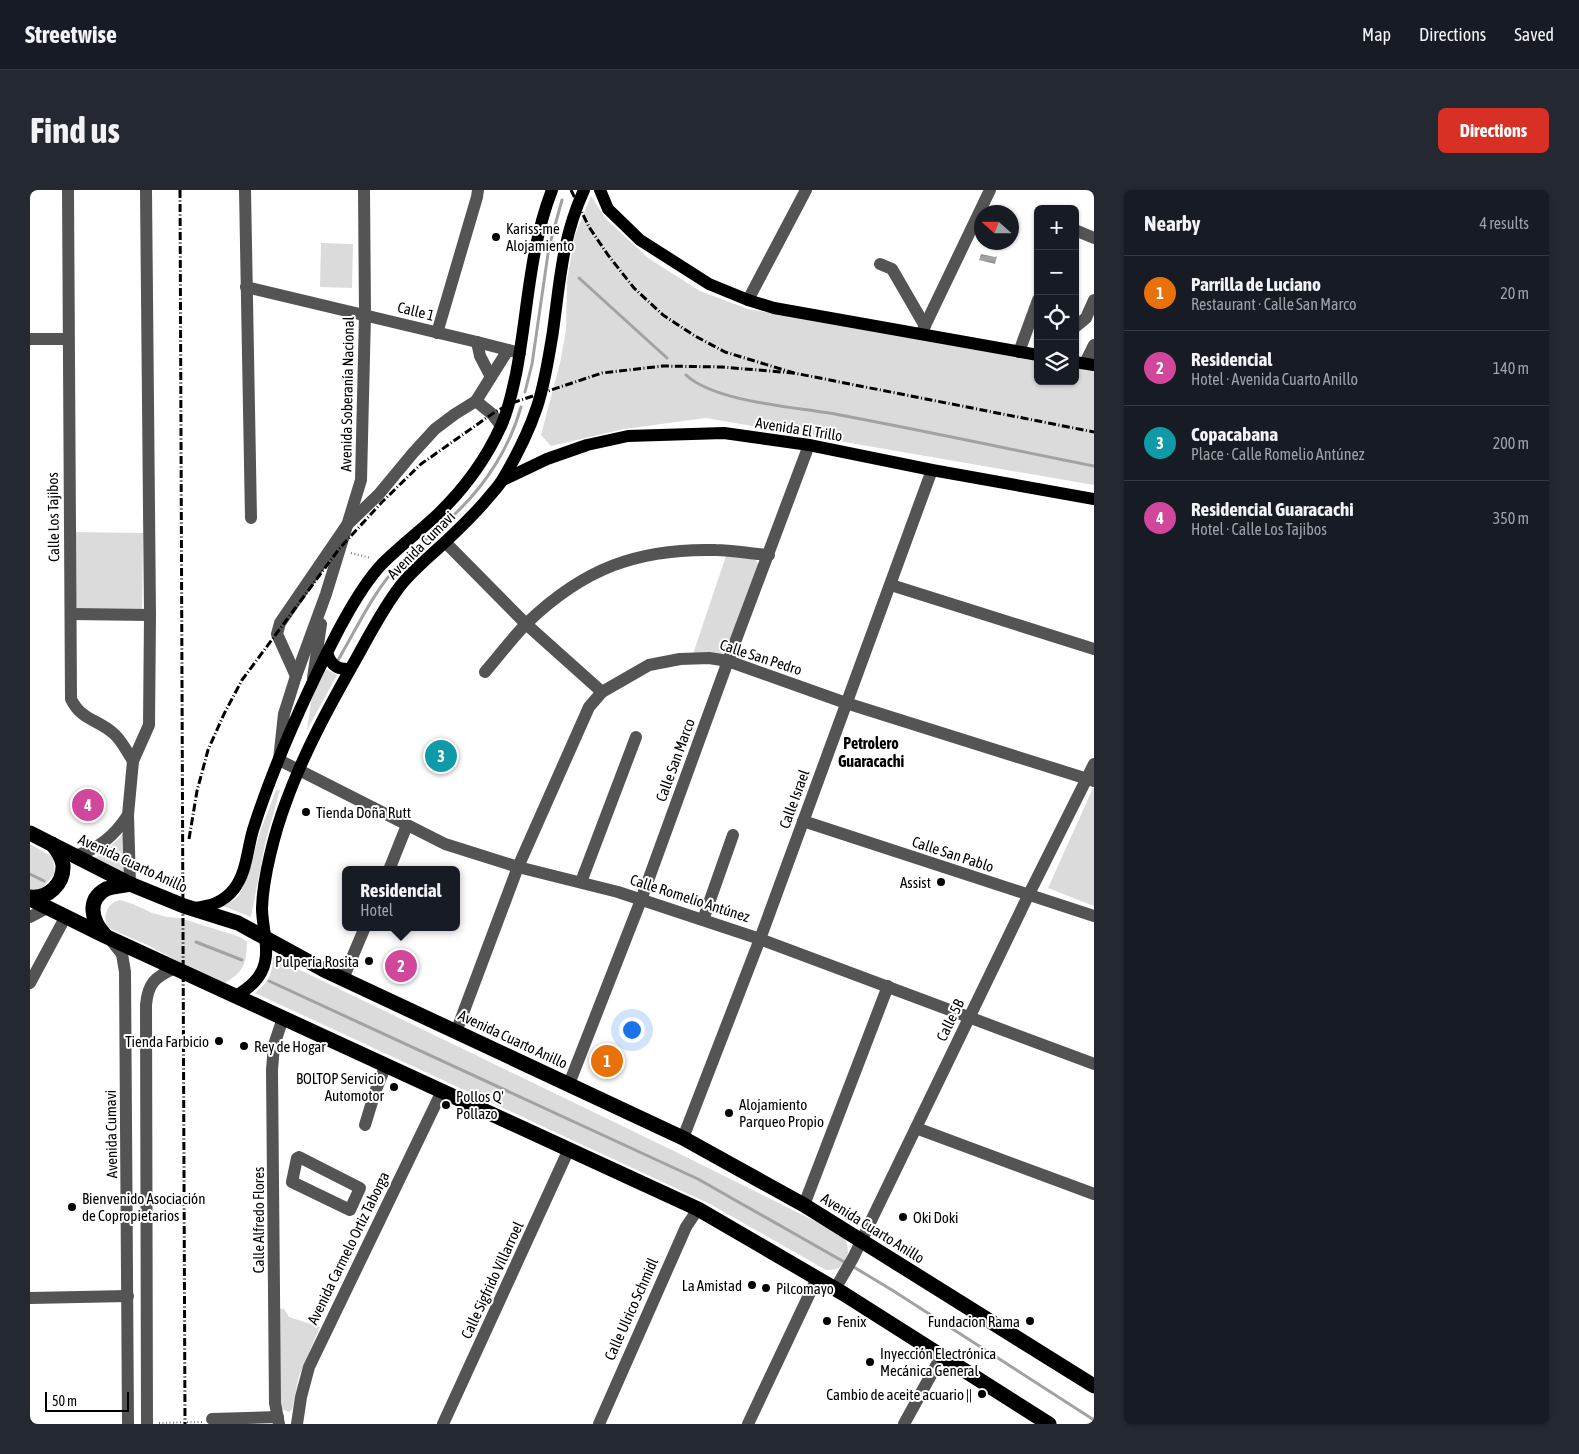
<!DOCTYPE html>
<html lang="en">
<head>
<meta charset="utf-8">
<style>
	body { margin:0; font-family:"Asap Condensed",sans-serif; background:#242831; color:#f1f3f6 }
	.controls { position:absolute; right:15px; top:15px; display:grid; overflow:hidden; border-radius:8px; box-shadow:0 1px 4px #0004 }
	.controls button { width:45px; height:45px; display:grid; place-items:center; padding:0; border:0; border-bottom:1px solid #363941; background:#171b24; color:#f1f3f6; font:25px sans-serif }
	.compass { position:absolute; left:944px; top:15px; width:45px; height:45px; border-radius:50%; background:#171b24; box-shadow:0 1px 4px #0004; rotate:291deg }
	.scale { position:absolute; left:15px; bottom:12px; width:84px; box-sizing:border-box; padding-left:5px; border:2px solid #000; border-top:0; font-size:14px; line-height:18px; white-space:nowrap; color:#000; -webkit-text-stroke:4px #fff; paint-order:stroke }
	.you { position:absolute; left:601px; top:839px; width:18px; height:18px; margin:-12px; border:4px solid #fff; border-radius:50%; background:#1a73e8; box-shadow:0 0 0 8px #1a73e833 }
	.badge { display:grid; place-items:center; width:32px; height:32px; border-radius:50%; background:#d93025; color:#fff; font-size:16px; font-weight:700 }
	.pin { position:absolute; translate:-50% -50%; border:2px solid #fff; box-shadow:0 1px 5px #0006 }
	.popup { position:absolute; left:312px; top:676px; width:118px; height:65px; box-sizing:border-box; display:grid; place-content:center; border-radius:8px; background:#171b24; filter:drop-shadow(0 1px 4px #0005); font-size:16px; white-space:nowrap; color:#9ea1a6 }
	.popup b { font-size:19px; color:#f1f3f6 }
	.popup::after { content:''; position:absolute; left:50%; top:100%; margin-left:-10px; border:10px solid transparent; border-top-color:#171b24 }
	.list { margin:0; padding:0; list-style:none }
	h2 { display:flex; justify-content:space-between; align-items:center; height:65px; margin:0; padding:0 20px; font-size:21px }
	h2 small { font-size:16px; font-weight:400; color:#9ea1a6 }
	.list li { display:grid; grid-template-columns:32px 1fr auto; gap:15px; align-items:center; box-sizing:border-box; height:75px; padding:0 20px; border-top:1px solid #363941 }
	.list b { display:block; font-size:19px; white-space:nowrap }
	.list p { margin:0; font-size:16px; white-space:nowrap; color:#9ea1a6 }
	.list em { font-size:16px; font-style:normal; color:#9ea1a6 }
	.icon { flex:none; width:28px; height:28px; fill:none; stroke:currentColor; stroke-width:2; stroke-linecap:round; stroke-linejoin:round }
	.map { position:relative; flex:none; width:1064px; height:1234px; overflow:hidden; border-radius:8px }
	header { display:flex; align-items:center; gap:30px; box-sizing:border-box; height:70px; padding:0 25px; background:#171b24; border-bottom:1px solid #363941 }
	header strong { font-size:24px }
	nav { display:flex; gap:28px; margin-inline-start:auto; font-size:18px }
	.intro { display:flex; align-items:center; justify-content:space-between; box-sizing:border-box; height:120px; padding:0 30px }
	h1 { margin:0; font-size:35px }
	.button { padding:12px 22px; border-radius:8px; background:#d93025; color:#fff; font-size:18px; font-weight:700 }
	main { display:flex; gap:30px; padding:0 30px }
	aside { flex:1; background:#171b24; border-radius:8px; box-shadow:0 1px 4px #0004 }
	.map>svg:first-child { display:block }
</style>
</head>
<body>
<header>
<strong>Streetwise</strong>
<nav><a>Map</a><a>Directions</a><a>Saved</a></nav>
</header>
<div class="intro"><h1>Find us</h1><a class="button">Directions</a></div>
<main>
<div class="map">
<svg width="1064" height="1234" viewBox="0 0 1064 1234">
	<defs>
		<pattern id="water-rules" width="6" height="5" patternUnits="userSpaceOnUse" patternTransform="scale(1.25)"><rect width="6" height="5" fill="#a2a2a2"/><path d="M0 2.5h6" fill="none" stroke="#8a8a8a"/></pattern>
	</defs>
	<rect width="100%" height="100%" fill="#fff"/>
	<!-- green -->
	<g fill="#dbdbdb">
		<polygon points="561,6 576,29 618,68 670,101 718,119 1008,169 1008,191 1045,191 1045,176 1064,179 1064,295 676,228 594,239 521,256 511,245 530,173 536,140 537,90 545,45"/>
		<polygon points="291,53 323,54 322,98 290,97"/>
		<polygon points="46,342 113,343 112,421 46,421"/>
		<polygon points="696,366 725,369 729,375 695,462 690,465 663,464"/>
		<polygon points="294,478 307,485 277,540 282,505"/>
		<polygon points="1063,598 1064,598 1064,716 1018,698"/>
		<path d="M 246,600 L 250,600 L 235,654 L 221,727 L 193,716 C 199,713 205,710 209,705 C 220,687 223,664 229,645 C 234,630 241,615 246,600 Z"/>
		<polygon points="95,642 93,683 61,669 73,664"/>
		<polygon points="0,654 23,667 25,683 12,699 0,700"/>
		<path d="M 90,710 L 103,714 L 122,723 L 137,727 L 150,728 L 210,747 L 217,752 C 216,775 214,781 195,793 C 171,785 150,772 129,761 C 113,752 96,746 79,738 C 71,727 77,713 90,710 Z"/>
		<path d="M 243,767 L 646,962 L 813,1045 C 823,1063 818,1081 796,1080 L 680,1014 L 225,803 C 238,792 243,784 243,767 Z"/>
		<polygon points="248,1118 254,1119 259,1127 290,1137 269,1186 262,1220 259,1222 252,1219 250,1213"/>
	</g>
	<!-- water -->
	<polygon fill="url(#water-rules)" points="951,64 965,67 967,66 965,74 949,70"/>
	<g fill="none" stroke-linecap="round" stroke-linejoin="round">
		<!-- stream -->
		<g stroke="#a2a2a2" stroke-width="3">
			<polyline points="549,88 637,168"/>
			<path d="M 656,185 C 686,213 769,217 810,225 C 895,241 979,259 1064,276"/>
			<polyline points="495,202 502,174 519,57 532,10"/>
			<path d="M 307,472 C 327,438 344,400 371,372 C 389,354 410,339 428,321 C 457,293 480,256 491,217"/>
			<polyline points="0,684 14,691"/>
			<polyline points="166,752 212,770"/>
			<polyline points="239,791 668,989 816,1073"/>
			<polyline points="822,1076 862,1100 1064,1230"/>
		</g>
		<!-- path -->
		<g stroke="#767676" stroke-width="2" stroke-dasharray="1 2.5" stroke-linecap="butt">
			<polyline points="321,363 341,368"/>
			<polyline points="129,1233 172,1232"/>
		</g>
		<!-- minor -->
		<g stroke="#545454" stroke-width="12">
			<path d="M 38,0 L 41,509 C 51,530 67,529 83,543 C 91,549 97,562 103,571 L 98,625 L 100,694"/>
			<polyline points="215,0 221,328"/>
			<polyline points="334,0 335,125 331,290 296,404 266,486 254,524 249,570 415,654 488,677 588,702 730,749 1064,874"/>
			<polyline points="1045,40 1064,48"/>
			<polyline points="850,74 862,79 895,136"/>
			<polyline points="216,97 447,152 490,163"/>
			<polyline points="718,110 776,0"/>
			<polyline points="1045,137 1056,128 1064,110"/>
			<polyline points="407,143 447,7 448,0"/>
			<polyline points="891,144 960,0"/>
			<polyline points="0,149 38,149"/>
			<polyline points="447,152 450,166 461,187 446,211 462,224 471,236"/>
			<polyline points="989,162 1008,110"/>
			<polyline points="1055,173 1064,155"/>
			<polyline points="461,187 478,160"/>
			<polyline points="415,352 496,434 572,502"/>
			<polyline points="861,395 1064,459"/>
			<polyline points="41,424 120,425"/>
			<path d="M 455,482 C 469,466 482,448 497,433 C 553,379 607,358 686,360 C 703,360 721,364 739,365"/>
			<polyline points="266,486 247,444 250,433 317,335 349,304 383,263 405,239 425,224 446,211"/>
			<polyline points="283,488 291,434"/>
			<polyline points="103,571 119,535 120,425 116,0"/>
			<polyline points="773,631 1064,726"/>
			<path d="M 44,666 C 69,659 84,646 98,625"/>
			<polyline points="359,680 377,635"/>
			<polyline points="551,692 606,547"/>
			<polyline points="0,727 17,718"/>
			<polyline points="673,730 703,645"/>
			<polyline points="80,749 92,764 95,782 98,1234"/>
			<polyline points="313,789 335,737"/>
			<polyline points="0,793 36,726"/>
			<polyline points="426,842 488,677 559,517 572,502 619,475 650,469 679,468 698,471 816,513 1064,591"/>
			<polyline points="539,894 611,710 698,471 779,255"/>
			<polyline points="335,935 345,902 356,875"/>
			<polyline points="886,938 1064,1004"/>
			<polyline points="653,948 730,749 902,280"/>
			<polygon points="269,967 330,998 320,1020 262,992 267,968"/>
			<polyline points="774,1015 858,796"/>
			<polyline points="805,1099 823,1068 998,706 1064,574"/>
			<polyline points="0,1108 98,1106"/>
			<polyline points="182,1229 248,1227"/>
			<path d="M 117,1234 L 116,815 C 118,793 125,787 145,778"/>
			<polyline points="249,1234 245,1213 242,880 244,855 253,828"/>
			<polyline points="267,1234 271,1207 279,1177 412,901"/>
			<polyline points="413,1234 539,959"/>
			<polyline points="569,1234 656,1037 668,1019"/>
			<polyline points="718,1234 787,1088"/>
			<polyline points="874,1234 912,1165"/>
		</g>
		<!-- major -->
		<g stroke="#000" stroke-width="12">
			<polyline points="570,0 578,19 610,50 679,94 718,110 744,118 1008,165"/>
			<polyline points="1045,172 1064,175"/>
			<polyline points="473,290 517,269 557,255 598,246 694,243 779,255 902,280 1064,309"/>
			<path d="M 297,463 C 301,475 307,480 320,479"/>
			<path d="M 164,718 C 180,716 193,713 204,699 C 217,682 217,660 223,640 C 238,592 258,545 279,500 C 297,462 324,404 352,374 C 370,356 390,341 408,324 C 434,299 456,269 471,236 C 479,219 482,202 486,184 C 498,122 499,59 522,0"/>
			<path d="M 206,806 C 219,798 232,788 235,772 C 239,755 232,736 232,718 C 233,687 245,641 256,612 C 274,562 300,515 326,469 C 340,444 353,418 371,395 C 383,380 399,367 413,354 C 429,339 444,325 458,308 C 463,302 470,295 474,287 C 487,265 499,241 507,217 C 515,193 519,166 523,141 C 530,91 532,48 554,0"/>
		</g>
		<!-- highway -->
		<g stroke="#000" stroke-width="15">
			<polyline points="0,643 100,694 154,716 208,733 294,780 653,948 774,1015 1064,1196"/>
			<path d="M 0,707 C 18,709 34,694 33,675 C 32,667 27,660 22,654"/>
			<polyline points="0,709 75,746 668,1019 814,1104 1019,1234"/>
			<path d="M 74,744 C 62,731 56,710 76,699 C 83,696 93,696 100,694"/>
		</g>
		<!-- rail -->
		<g stroke="#000" stroke-width="3" stroke-dasharray="8 2.5 1 2.5" stroke-linecap="butt">
			<polyline points="150,0 155,1234"/>
			<polyline points="541,0 559,37 578,65 604,98 633,125 665,146 695,162 764,183 1064,242"/>
			<polyline points="159,649 167,601 178,560 194,524 212,490 309,359 352,312 391,274 462,224 479,214 572,183 633,176 692,177 764,183"/>
		</g>
	</g>
	<!-- markers -->
	<g fill="#000" stroke="#fff" stroke-width="2">
		<circle cx="466" cy="47" r="5"/>
		<circle cx="276" cy="622" r="5"/>
		<circle cx="911" cy="692" r="5"/>
		<circle cx="339" cy="771" r="5"/>
		<circle cx="189" cy="851" r="5"/>
		<circle cx="214" cy="856" r="5"/>
		<circle cx="364" cy="897" r="5"/>
		<circle cx="416" cy="915" r="5"/>
		<circle cx="699" cy="923" r="5"/>
		<circle cx="42" cy="1017" r="5"/>
		<circle cx="873" cy="1027" r="5"/>
		<circle cx="722" cy="1095" r="5"/>
		<circle cx="736" cy="1098" r="5"/>
		<circle cx="797" cy="1131" r="5"/>
		<circle cx="1000" cy="1131" r="5"/>
		<circle cx="840" cy="1172" r="5"/>
		<circle cx="952" cy="1204" r="5"/>
	</g>
	<g text-anchor="middle" dominant-baseline="central" stroke-width="4" stroke-linejoin="round" paint-order="stroke">
		<!-- poi labels -->
		<g font-size="15" fill="#000" stroke="#fff" text-anchor="start">
			<text x="476" y="38">Kariss-me<tspan x="476" dy="17">Alojamiento</tspan></text>
			<text x="286" y="622">Tienda Doña Rutt</text>
			<text x="901" y="692" text-anchor="end">Assist</text>
			<text x="329" y="771" text-anchor="end">Pulpería Rosita</text>
			<text x="179" y="851" text-anchor="end">Tienda Farbicio</text>
			<text x="224" y="856">Rey de Hogar</text>
			<text x="354" y="888" text-anchor="end">BOLTOP Servicio<tspan x="354" dy="17">Automotor</tspan></text>
			<text x="426" y="906">Pollos Q'<tspan x="426" dy="17">Pollazo</tspan></text>
			<text x="709" y="914">Alojamiento<tspan x="709" dy="17">Parqueo Propio</tspan></text>
			<text x="52" y="1008">Bienvenido Asociación<tspan x="52" dy="17">de Copropietarios</tspan></text>
			<text x="883" y="1027">Oki Doki</text>
			<text x="712" y="1095" text-anchor="end">La Amistad</text>
			<text x="746" y="1098">Pilcomayo</text>
			<text x="807" y="1131">Fenix</text>
			<text x="990" y="1131" text-anchor="end">Fundacion Rama</text>
			<text x="850" y="1163">Inyección Electrónica<tspan x="850" dy="17">Mecánica General</tspan></text>
			<text x="942" y="1204" text-anchor="end">Cambio de aceite acuario ||</text>
		</g>
		<!-- street labels -->
		<g font-size="15" fill="#000" stroke="#fff">
			<text transform="translate(386 121) rotate(14)">Calle 1</text>
			<text transform="translate(317 204) rotate(-89)">Avenida Soberanía Nacional</text>
			<text transform="translate(769 239) rotate(9)">Avenida El Trillo</text>
			<text transform="translate(23 327) rotate(-91)">Calle Los Tajibos</text>
			<text transform="translate(391 355) rotate(-45)">Avenida Cumavi</text>
			<text transform="translate(731 467) rotate(18)">Calle San Pedro</text>
			<text transform="translate(645 570) rotate(-70)">Calle San Marco</text>
			<text transform="translate(764 609) rotate(-70)">Calle Israel</text>
			<text transform="translate(923 664) rotate(18)">Calle San Pablo</text>
			<text transform="translate(103 673) rotate(25)">Avenida Cuarto Anillo</text>
			<text transform="translate(660 708) rotate(18)">Calle Romelio Antúnez</text>
			<text transform="translate(920 830) rotate(-64)">Calle 5B</text>
			<text transform="translate(483 849) rotate(25)">Avenida Cuarto Anillo</text>
			<text transform="translate(81 944) rotate(-91)">Avenida Cumavi</text>
			<text transform="translate(228 1030) rotate(-90)">Calle Alfredo Flores</text>
			<text transform="translate(843 1038) rotate(32)">Avenida Cuarto Anillo</text>
			<text transform="translate(318 1058) rotate(-64)">Avenida Carmelo Ortiz Taborga</text>
			<text transform="translate(462 1090) rotate(-65)">Calle Sigfrido Villarroel</text>
			<text transform="translate(601 1119) rotate(-66)">Calle Ulrico Schmidl</text>
		</g>
		<!-- neighbourhood labels -->
		<g font-size="16" font-weight="bold" fill="#000" stroke="#fff">
			<text x="841" y="553">Petrolero<tspan x="841" dy="18">Guaracachi</tspan></text>
		</g>
	</g>
</svg>
<div class="controls">
<button>+</button>
<button>−</button>
<button><svg class="icon" aria-label="locate" viewBox="0 0 24 24"><circle cx="12" cy="12" r="6"/><path d="M12 2v4M12 18v4M2 12h4M18 12h4"/></svg></button>
<button><svg class="icon" aria-label="layers" viewBox="0 0 24 24"><path d="M12 4l9 5-9 5-9-5zM3 14l9 5 9-5"/></svg></button>
</div>
<svg class="compass" viewBox="-18 -18 36 36"><path d="M0-13l5 13h-10z" fill="#e53935"/><path d="M0 13l5-13h-10z" fill="#9ea1a6"/></svg>
<div class="scale">50 m</div>
<div class="you"></div>
<div class="pin badge" style="left:577px;top:871px;background:#e8710a">1</div>
<div class="pin badge" style="left:371px;top:776px;background:#d1479c">2</div>
<div class="popup"><b>Residencial</b>Hotel</div>
<div class="pin badge" style="left:411px;top:566px;background:#0f9aa8">3</div>
<div class="pin badge" style="left:58px;top:615px;background:#d1479c">4</div>
</div>
<aside>
<h2>Nearby<small>4 results</small></h2>
<ul class="list">
<li><span class="badge" style="background:#e8710a">1</span><div><b>Parrilla de Luciano</b><p>Restaurant · Calle San Marco</p></div><em>20 m</em></li>
<li><span class="badge" style="background:#d1479c">2</span><div><b>Residencial</b><p>Hotel · Avenida Cuarto Anillo</p></div><em>140 m</em></li>
<li><span class="badge" style="background:#0f9aa8">3</span><div><b>Copacabana</b><p>Place · Calle Romelio Antúnez</p></div><em>200 m</em></li>
<li><span class="badge" style="background:#d1479c">4</span><div><b>Residencial Guaracachi</b><p>Hotel · Calle Los Tajibos</p></div><em>350 m</em></li>
</ul>
</aside>
</main>
</body>
</html>
